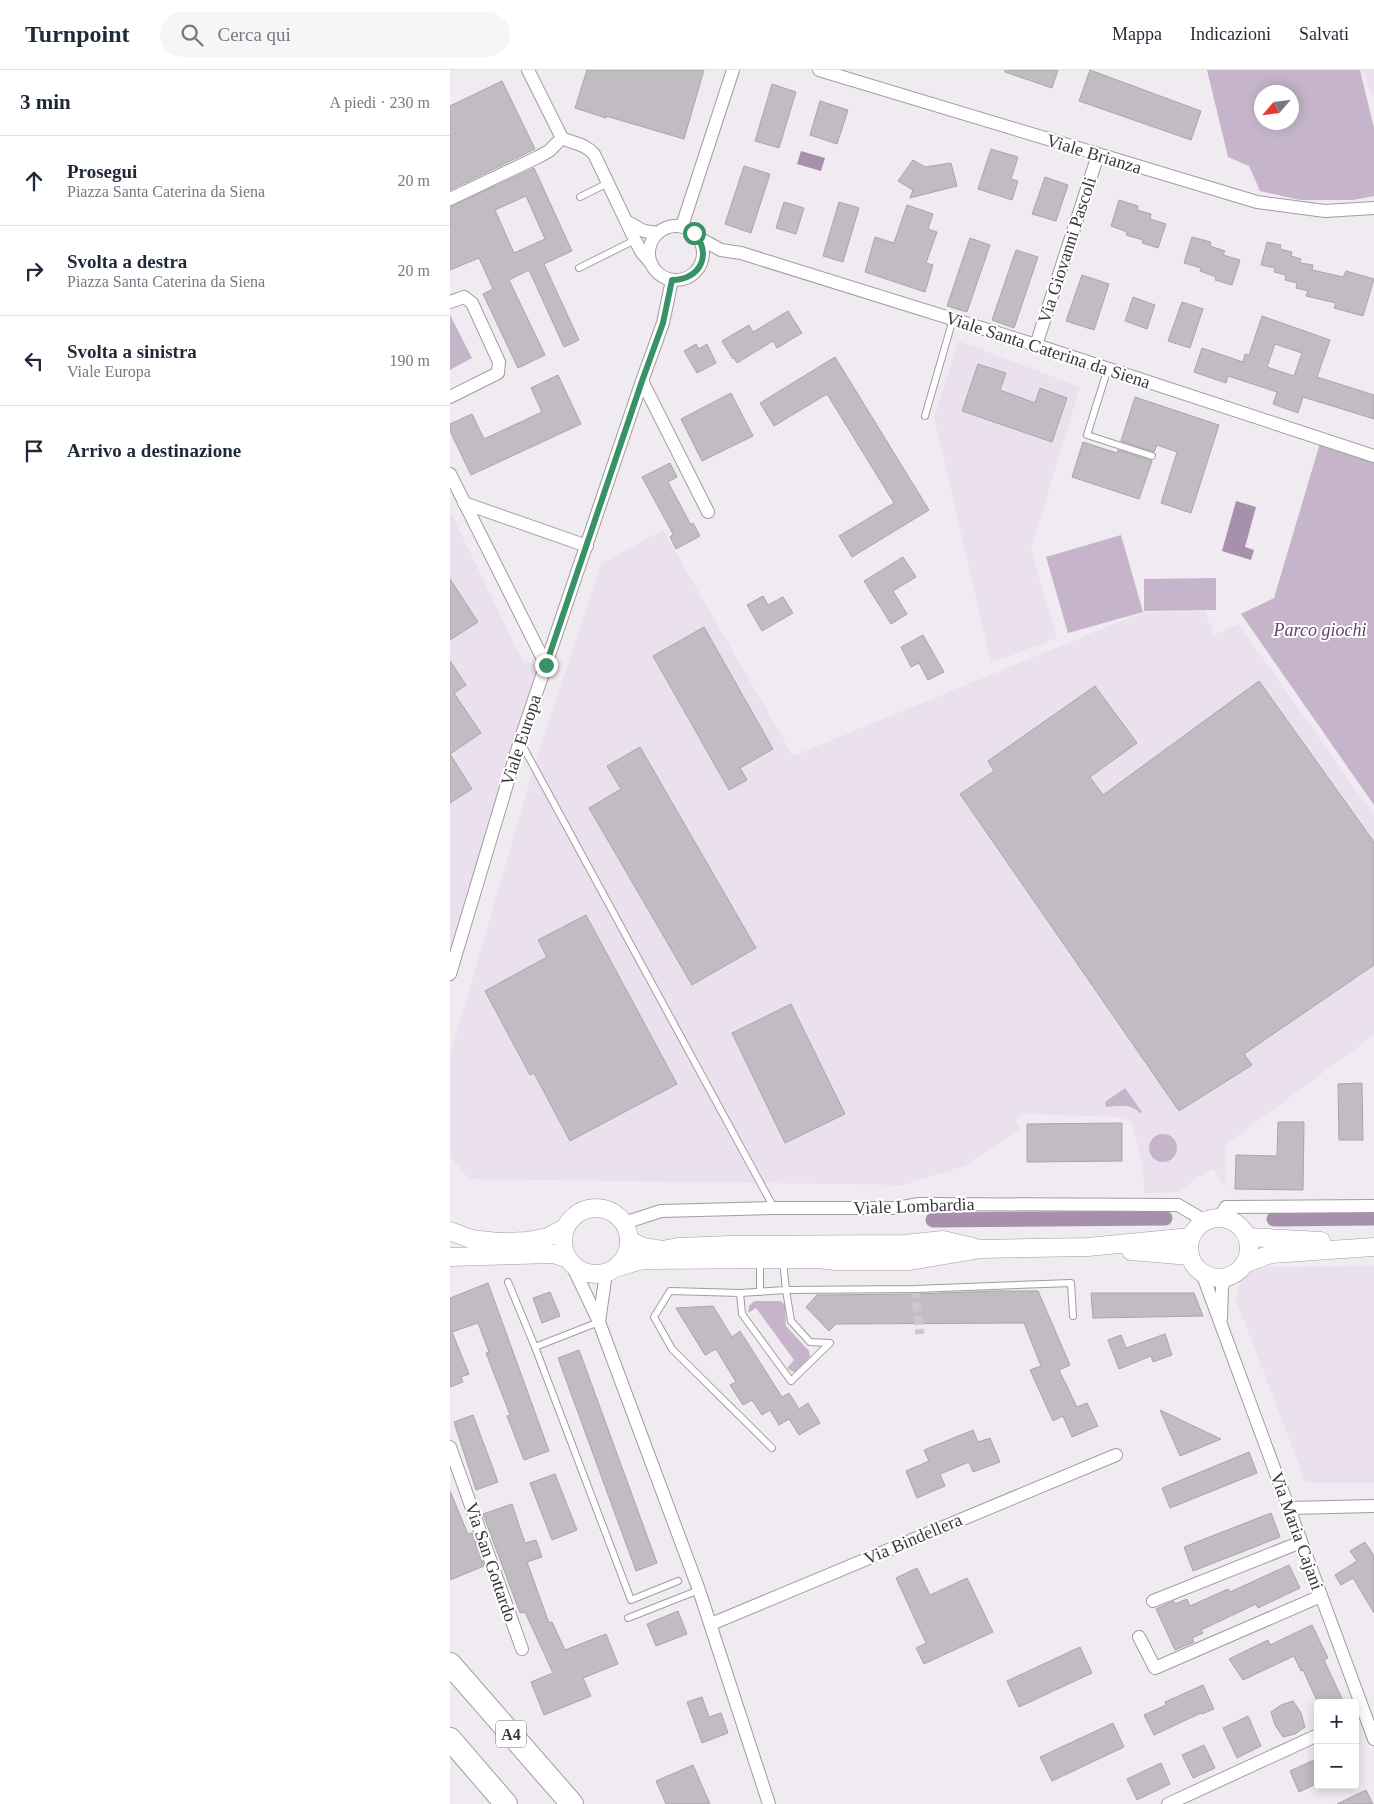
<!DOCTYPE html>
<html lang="it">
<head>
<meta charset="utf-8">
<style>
	body { margin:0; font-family:Georgia,serif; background:#f6f6f7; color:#1f2937 }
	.controls { position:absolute; right:15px; bottom:15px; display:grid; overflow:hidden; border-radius:5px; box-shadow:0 2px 12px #0003 }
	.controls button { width:45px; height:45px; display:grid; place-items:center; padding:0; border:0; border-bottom:1px solid #e0e1e3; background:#fff; color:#1f2937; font:25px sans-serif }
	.compass { position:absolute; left:804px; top:15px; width:45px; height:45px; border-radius:50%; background:#fff; box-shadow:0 2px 12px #0003; rotate:242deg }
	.stop { position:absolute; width:15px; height:15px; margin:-11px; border:4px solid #399267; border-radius:50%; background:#fff }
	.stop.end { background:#399267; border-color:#fff; box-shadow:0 1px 5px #0008 }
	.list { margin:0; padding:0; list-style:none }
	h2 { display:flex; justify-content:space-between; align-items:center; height:65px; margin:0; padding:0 20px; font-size:21px }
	h2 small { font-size:16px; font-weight:400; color:#747a83 }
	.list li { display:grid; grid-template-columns:32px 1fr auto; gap:15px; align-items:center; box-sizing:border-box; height:90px; padding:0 20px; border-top:1px solid #e0e1e3 }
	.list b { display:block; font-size:19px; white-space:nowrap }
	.list p { margin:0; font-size:16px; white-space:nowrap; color:#747a83 }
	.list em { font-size:16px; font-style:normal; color:#747a83 }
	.icon { flex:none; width:28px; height:28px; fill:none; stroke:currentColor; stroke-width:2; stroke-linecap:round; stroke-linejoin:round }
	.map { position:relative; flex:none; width:924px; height:1734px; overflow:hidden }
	header { display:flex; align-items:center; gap:30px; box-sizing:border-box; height:70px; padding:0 25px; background:#fff; border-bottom:1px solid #e0e1e3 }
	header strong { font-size:24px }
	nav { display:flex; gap:28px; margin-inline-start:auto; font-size:18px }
	.search { width:350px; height:45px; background:#f6f6f7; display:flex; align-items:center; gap:12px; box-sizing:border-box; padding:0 18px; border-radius:28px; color:#747a83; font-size:19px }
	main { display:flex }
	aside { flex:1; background:#fff }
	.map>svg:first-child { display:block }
</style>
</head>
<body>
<header>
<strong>Turnpoint</strong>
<div class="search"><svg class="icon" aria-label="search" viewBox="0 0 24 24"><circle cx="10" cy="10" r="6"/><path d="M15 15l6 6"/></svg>Cerca qui</div>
<nav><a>Mappa</a><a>Indicazioni</a><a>Salvati</a></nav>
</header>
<main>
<aside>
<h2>3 min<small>A piedi · 230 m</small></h2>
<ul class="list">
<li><svg class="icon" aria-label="ahead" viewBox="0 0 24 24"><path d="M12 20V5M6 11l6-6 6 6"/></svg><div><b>Prosegui</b><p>Piazza Santa Caterina da Siena</p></div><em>20 m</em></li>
<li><svg class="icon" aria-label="right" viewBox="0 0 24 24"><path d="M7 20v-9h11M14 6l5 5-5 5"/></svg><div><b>Svolta a destra</b><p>Piazza Santa Caterina da Siena</p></div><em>20 m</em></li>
<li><svg class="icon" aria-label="left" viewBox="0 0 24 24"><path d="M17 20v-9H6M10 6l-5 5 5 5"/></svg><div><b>Svolta a sinistra</b><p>Viale Europa</p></div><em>190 m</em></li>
<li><svg class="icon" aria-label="arrive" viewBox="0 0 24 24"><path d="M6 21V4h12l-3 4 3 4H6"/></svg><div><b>Arrivo a destinazione</b></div></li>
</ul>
</aside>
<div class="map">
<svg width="924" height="1734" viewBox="0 0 924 1734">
	<rect width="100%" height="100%" fill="#f0ebf1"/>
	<!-- built -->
	<g fill="#ebe0ed">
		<polygon points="914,0 924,0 924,23 920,24"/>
		<polygon points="509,271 630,317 581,480 607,568 541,593 484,347"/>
		<polygon points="0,441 73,592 94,595 0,897"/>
		<polygon points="213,460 343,686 693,542 755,541 764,565 789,554 924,746 924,965 775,1075 776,1117 763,1099 746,1108 729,1122 694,1123 693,1095 681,1052 668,1047 576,1044 565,1050 570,1060 514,1096 453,1115 18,1109 0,1086 0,986 88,683 151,494"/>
		<polygon points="924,1196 924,1413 856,1413 786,1230 792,1204 817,1197"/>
	</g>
	<!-- green -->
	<g fill="#c6b5ca" fill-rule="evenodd">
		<path d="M 757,0 L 910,0 L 924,58 L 924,126 L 903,130 L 850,130 L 810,121 L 799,96 L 778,87 ZM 812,22 L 842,22 L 842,52 L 812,52 Z"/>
		<polygon points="0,245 22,288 0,300"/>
		<polygon points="870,373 924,391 924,735 791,544 824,528"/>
		<polygon points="671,465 693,542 618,563 596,487"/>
		<polygon points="766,508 766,540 694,541 694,509"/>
		<path d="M 675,1018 L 692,1042 L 690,1043 C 680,1033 669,1036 656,1037 L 655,1032 Z"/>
		<circle cx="713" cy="1078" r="14"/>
		<polygon points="304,1231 331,1231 335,1235 336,1256 359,1281 360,1287 345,1302 341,1301 337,1298 344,1290 306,1238 298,1243 299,1236"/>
	</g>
	<!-- water -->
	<g fill="#a690ab">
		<polygon points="351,81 375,88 371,101 347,94"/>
		<polygon points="786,431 806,437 795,477 804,480 801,490 772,481"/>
	</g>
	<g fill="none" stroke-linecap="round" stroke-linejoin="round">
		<!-- canal -->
		<g stroke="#a690ab" stroke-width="15">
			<polyline points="824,1149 924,1148"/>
			<polyline points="483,1150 715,1148"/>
		</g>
	</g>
	<!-- building -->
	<g fill="#c1bcc2" stroke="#aaa5ab" fill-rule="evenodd">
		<polygon points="137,0 254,0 234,69 156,46 156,48 125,38"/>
		<polygon points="555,0 608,0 602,18 555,2"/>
		<polygon points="640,0 751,41 741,70 629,31"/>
		<polygon points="52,11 85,79 0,120 0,36"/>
		<polygon points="322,14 346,22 329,78 305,71"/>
		<polygon points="370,31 398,40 387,74 360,65"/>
		<polygon points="541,79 568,87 561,109 568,111 562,130 528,119"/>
		<polygon points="463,90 475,97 501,93 507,116 460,128 463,120 448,111"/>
		<polygon points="294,96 320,104 301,163 275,154"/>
		<path d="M 84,98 L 122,181 L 94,194 L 129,270 L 114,277 L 79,200 L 59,210 L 95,285 L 68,298 L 33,224 L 43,219 L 29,188 L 0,200 L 0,137 ZM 76,126 L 95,169 L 64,183 L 45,140 Z"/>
		<polygon points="595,107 618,115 606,151 582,144"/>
		<polygon points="669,130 688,136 687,140 701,144 700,149 716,154 708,178 692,173 693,170 676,165 677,162 661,156"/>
		<polygon points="334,132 354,138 346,164 326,158"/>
		<polygon points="389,132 409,138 393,192 373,186"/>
		<polygon points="457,135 483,144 478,159 487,162 476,193 483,195 475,222 415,202 425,167 444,173"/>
		<polygon points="742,167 761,172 760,176 775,181 773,185 790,190 782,215 765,210 766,207 750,201 751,198 734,193"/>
		<polygon points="520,168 540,175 517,242 497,236"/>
		<polygon points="817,172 831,175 830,179 842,182 841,186 851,189 850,193 863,195 862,200 893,207 896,201 924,209 913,246 884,238 886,233 856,226 858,221 846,218 847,213 835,210 836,205 824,202 825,198 811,195"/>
		<polygon points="566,180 588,187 564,258 542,250"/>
		<polygon points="632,205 659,214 644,260 616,251"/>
		<polygon points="683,227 705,235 697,259 675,251"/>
		<polygon points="732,232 753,239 740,278 718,271"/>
		<polygon points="338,241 352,263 327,278 323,271 287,293 284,288 283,289 272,271 299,255 303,262"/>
		<path d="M 812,246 L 880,270 L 867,307 L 924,325 L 924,349 L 853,327 L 848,343 L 823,334 L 827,322 L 778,306 L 776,313 L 744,302 L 752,278 L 793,292 L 795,284 L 799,285 ZM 825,274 L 852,283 L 844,306 L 817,297 Z"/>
		<polygon points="246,274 249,279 257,274 266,293 247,303 234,281"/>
		<polygon points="385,287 479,440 402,487 389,466 444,433 377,324 324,356 310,333"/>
		<polygon points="528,294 556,303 550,320 585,333 590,318 617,328 602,372 512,341"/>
		<polygon points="108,305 131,354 21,405 0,361 0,354 22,344 34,369 92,342 81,318"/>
		<polygon points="281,323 303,366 252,391 231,349"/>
		<polygon points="685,327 769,355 741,443 711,433 727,382 707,375 704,382 671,371"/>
		<polygon points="633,372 667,383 668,380 702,391 689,429 622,407"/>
		<polygon points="220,393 227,407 218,412 241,455 243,453 250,466 226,479 220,467 223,464 192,407"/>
		<polygon points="453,487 466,507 443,521 457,544 441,554 414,511"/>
		<polygon points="0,509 28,552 0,570"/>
		<polygon points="313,526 318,535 333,527 343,543 312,561 297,535"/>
		<polygon points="254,557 323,679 290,698 297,710 279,720 203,586"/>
		<polygon points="473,565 494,602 478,610 469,593 461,597 451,577"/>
		<polygon points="0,591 16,615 4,623 31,663 0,684"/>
		<polygon points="809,611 924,772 924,895 794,984 802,995 729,1041 510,724 544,701 538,691 645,616 687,673 640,707 653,725"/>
		<polygon points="190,677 306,878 242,915 139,738 171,719 157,696"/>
		<polygon points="0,684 22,719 0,733"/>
		<polygon points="136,845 227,1014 120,1071 84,1003 80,1005 35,921 97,887 88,870"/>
		<polygon points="341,934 395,1044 335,1073 282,963"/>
		<polygon points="912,1013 913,1070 889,1070 888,1014"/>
		<polygon points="828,1052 854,1052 853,1120 785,1119 786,1085 827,1086"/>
		<polygon points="672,1053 672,1091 577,1092 577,1054"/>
		<polygon points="38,1213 99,1381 74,1390 57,1346 60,1345 36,1283 39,1282 28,1253 2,1262 19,1304 11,1307 13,1312 0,1317 0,1228"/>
		<polygon points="546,1221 588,1221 620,1295 609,1300 627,1337 637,1333 648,1356 622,1367 613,1346 603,1351 580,1300 591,1296 574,1253 386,1254 379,1261 356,1237 367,1225 465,1224"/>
		<polygon points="100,1222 110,1246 92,1253 83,1228"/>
		<polygon points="641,1223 744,1223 753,1246 643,1248"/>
		<polygon points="263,1236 282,1267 290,1261 332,1327 339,1323 349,1339 358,1333 370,1353 349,1365 339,1349 329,1355 320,1340 312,1345 302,1330 293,1335 280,1315 286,1312 266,1279 255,1285 226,1238"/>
		<polygon points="715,1264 722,1285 703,1292 701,1286 669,1299 658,1270 671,1265 676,1278"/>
		<polygon points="129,1280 207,1493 186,1501 108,1288"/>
		<polygon points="710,1340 771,1369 730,1386"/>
		<polygon points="23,1345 48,1412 26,1420 4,1352"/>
		<polygon points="523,1360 528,1372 540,1368 550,1392 523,1402 519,1392 490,1404 495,1416 467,1428 456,1401 479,1391 474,1380"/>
		<polygon points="799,1382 807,1403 720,1438 712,1418"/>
		<polygon points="105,1404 127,1460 102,1470 80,1413"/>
		<polygon points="0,1421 18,1464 22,1463 34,1496 0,1510"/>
		<polygon points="62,1434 75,1473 86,1470 92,1487 77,1492 99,1553 102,1552 115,1580 156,1564 168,1594 133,1608 141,1626 94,1645 81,1612 103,1603 75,1542 70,1543 33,1444"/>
		<polygon points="821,1443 830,1467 743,1501 734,1477"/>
		<polygon points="915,1472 924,1486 924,1543 903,1508 891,1515 885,1505 907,1491 900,1481"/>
		<polygon points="839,1495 850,1518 808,1538 806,1534 751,1560 753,1563 742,1568 744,1572 725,1580 706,1539 724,1531 725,1534 737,1529 740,1536 778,1519 780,1522"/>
		<polygon points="467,1498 480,1525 517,1508 543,1562 474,1594 466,1578 476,1573 446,1508"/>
		<polygon points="228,1541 237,1564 206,1576 197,1554"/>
		<polygon points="862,1555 878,1588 874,1590 894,1633 868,1633 853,1600 851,1601 844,1586 793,1610 779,1589 818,1570 820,1575"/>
		<polygon points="630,1577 642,1603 569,1637 557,1611"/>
		<polygon points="753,1615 764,1639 752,1644 751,1643 704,1665 694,1645 716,1635 715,1632"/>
		<polygon points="252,1627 259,1647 271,1643 278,1663 252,1673 237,1632"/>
		<polygon points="843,1631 851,1643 855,1657 845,1664 833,1667 825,1655 821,1642 831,1635"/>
		<polygon points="798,1646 811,1676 787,1688 773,1658"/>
		<polygon points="663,1653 674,1677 602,1711 590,1687"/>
		<polygon points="754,1675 765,1698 743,1708 732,1685"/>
		<polygon points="864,1690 868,1698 868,1713 849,1722 840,1701"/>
		<polygon points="711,1693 720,1714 687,1730 677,1709"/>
		<polygon points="243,1695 260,1734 216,1734 206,1711"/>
		<polygon points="916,1720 923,1734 887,1734"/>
	</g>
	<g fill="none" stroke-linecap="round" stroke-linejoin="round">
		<!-- pedestrian-tunnel -->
		<polyline stroke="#cbc7cc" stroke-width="9" stroke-dasharray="9 4.5" stroke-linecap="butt" points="465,1219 470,1264"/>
		<!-- service casing -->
		<g stroke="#a19ca2" stroke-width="8">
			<g id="service">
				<polyline points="130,127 158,113"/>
				<polyline points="129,198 185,170"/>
				<polyline points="658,298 637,365 702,386"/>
				<polyline points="475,346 503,249"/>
				<polyline points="70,671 324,1138"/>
				<polyline points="58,1212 85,1277 181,1530 228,1511"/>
				<polyline points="310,1222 310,1191"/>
				<polyline points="290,1223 292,1244 341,1311 380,1273 360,1272 341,1251 336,1220 465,1219 621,1213 623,1246"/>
				<polyline points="85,1277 149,1252"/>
				<polyline points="322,1378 222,1279 204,1247 220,1221 290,1223 336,1220 333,1191"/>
				<polyline points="178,1548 249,1520"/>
			</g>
		</g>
		<!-- minor casing -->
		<g stroke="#a19ca2" stroke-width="14">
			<g id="minor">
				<polyline points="78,0 112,68"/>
				<polyline points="369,0 807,132 875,141 924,138"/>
				<path d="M 112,68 C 124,74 134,73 144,84 L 185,170 L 192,183 L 201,193"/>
				<polyline points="0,129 88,87 99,81 112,68"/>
				<polyline points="176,151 194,161 208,163"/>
				<polyline points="232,156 283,0"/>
				<circle cx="226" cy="183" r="27"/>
				<polyline points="249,168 271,180 291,183 586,275 924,386"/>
				<polyline points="0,232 14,227 22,233 49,292 48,303 0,327"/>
				<polyline points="586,275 648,85"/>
				<polyline points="192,311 258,442"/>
				<polyline points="0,404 96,595"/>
				<polyline points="14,433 137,476"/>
				<polyline points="0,904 70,671 192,311 213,253 222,210"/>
				<polyline points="769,1148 776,1137 924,1136"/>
				<polyline points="171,1149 180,1151 211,1141 324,1138 446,1138 469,1134 728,1135 755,1151"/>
				<polyline points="122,1195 149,1252 249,1520 319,1734"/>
				<polyline points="752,1203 924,1669"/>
				<polyline points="771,1248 772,1218 775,1208"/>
				<polyline points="149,1252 156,1203"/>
				<polyline points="0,1377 72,1579"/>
				<polyline points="839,1438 924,1436"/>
				<polyline points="703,1531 851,1472"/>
				<polyline points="261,1554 666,1385"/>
				<polyline points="689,1567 705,1598 871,1526"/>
				<polyline points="718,1734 868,1665"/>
			</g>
		</g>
		<!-- secondary casing -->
		<g stroke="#a19ca2" stroke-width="19">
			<g id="secondary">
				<circle cx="146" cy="1171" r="33"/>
				<circle cx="769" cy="1178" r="30"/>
				<polyline points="0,1161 21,1169 48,1172 77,1171 98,1167 115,1158"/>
				<polyline points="797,1167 871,1171"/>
				<polyline points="179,1170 193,1177 212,1180 228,1177 280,1175 454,1174 493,1170 523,1177"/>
				<polyline points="681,1181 740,1186"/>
				<polyline points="0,1187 104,1184 118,1189"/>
				<polyline points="794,1194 821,1184 924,1177"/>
				<polyline points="168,1197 192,1190 368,1189 386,1191 460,1191 531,1179 638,1177 741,1167"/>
			</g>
		</g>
		<!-- motorway casing -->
		<g stroke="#a19ca2" stroke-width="24">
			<g id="motorway">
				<polyline points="0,1594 122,1734"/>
				<polyline points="0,1669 56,1734"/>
			</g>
		</g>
		<!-- service -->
		<use href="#service" stroke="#fff" stroke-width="6"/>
		<!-- minor -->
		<use href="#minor" stroke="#fff" stroke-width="12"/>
		<!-- secondary -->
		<use href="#secondary" stroke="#fff" stroke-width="18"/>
		<!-- motorway -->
		<use href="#motorway" stroke="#fff" stroke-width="22"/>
	</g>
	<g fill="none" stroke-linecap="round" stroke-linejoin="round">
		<!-- route -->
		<path stroke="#399267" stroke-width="6" d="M 96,595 L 192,311 L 213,253 L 222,210 C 250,210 263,184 244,163"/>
	</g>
	<g text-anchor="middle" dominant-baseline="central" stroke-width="4" stroke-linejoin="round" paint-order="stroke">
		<!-- shield labels -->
		<rect fill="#fff" stroke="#747475" stroke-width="1" x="46" y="1650.5" width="30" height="27" rx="4"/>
		<g font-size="16" font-weight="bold" fill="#39383a">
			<text x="61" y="1664">A4</text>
		</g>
		<!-- street labels -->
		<g font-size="18" fill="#39383a" stroke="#fff">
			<text transform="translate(644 84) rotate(17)">Viale Brianza</text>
			<text transform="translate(617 180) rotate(-72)">Via Giovanni Pascoli</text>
			<text transform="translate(598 280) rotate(18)">Viale Santa Caterina da Siena</text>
			<text transform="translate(71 670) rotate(-72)">Viale Europa</text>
			<text transform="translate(464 1136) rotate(-2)">Viale Lombardia</text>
			<text transform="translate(847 1461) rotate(70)">Via Maria Cajani</text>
			<text transform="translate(463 1469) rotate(-23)">Via Bindellera</text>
			<text transform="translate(41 1492) rotate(71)">Via San Gottardo</text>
		</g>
		<!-- park labels -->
		<g font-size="18" font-style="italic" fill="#64436b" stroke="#fff">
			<text x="870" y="560">Parco giochi</text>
		</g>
	</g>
</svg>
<div class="controls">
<button>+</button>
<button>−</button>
</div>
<svg class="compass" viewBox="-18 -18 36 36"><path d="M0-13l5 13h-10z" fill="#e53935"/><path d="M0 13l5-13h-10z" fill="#747a83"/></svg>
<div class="stop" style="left:244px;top:163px"></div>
<div class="stop end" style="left:96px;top:595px"></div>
</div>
</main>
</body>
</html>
